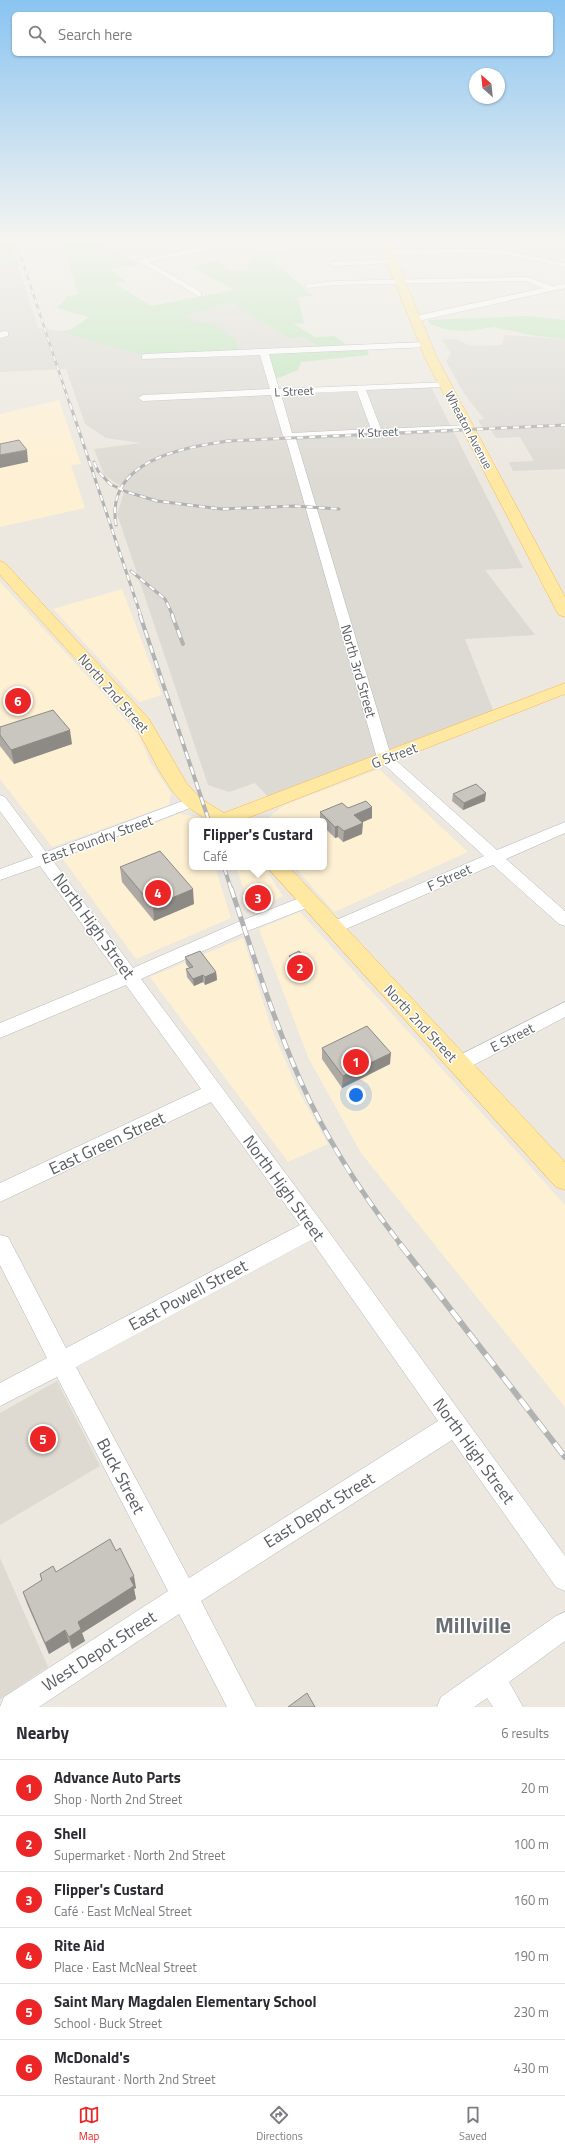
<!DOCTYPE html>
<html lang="en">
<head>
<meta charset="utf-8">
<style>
	body { margin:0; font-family:"Titillium Web",sans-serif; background:#f2f2f3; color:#2b2b33 }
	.compass { position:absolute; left:469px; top:68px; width:36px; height:36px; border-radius:50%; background:#fff; box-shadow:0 1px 3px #0004; rotate:333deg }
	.you { position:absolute; left:356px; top:1095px; width:14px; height:14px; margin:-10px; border:3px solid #fff; border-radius:50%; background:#1a73e8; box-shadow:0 0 0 6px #1a73e833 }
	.badge { display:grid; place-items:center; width:26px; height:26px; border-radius:50%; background:#ec2627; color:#fff; font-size:13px; font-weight:700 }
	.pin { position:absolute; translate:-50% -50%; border:2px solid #fff; box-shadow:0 1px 4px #0006 }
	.popup { position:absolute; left:189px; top:818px; width:138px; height:52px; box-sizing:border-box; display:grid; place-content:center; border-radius:6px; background:#fff; filter:drop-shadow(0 1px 3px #0005); font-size:13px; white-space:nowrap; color:#7c7c81 }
	.popup b { font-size:15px; color:#2b2b33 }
	.popup::after { content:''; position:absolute; left:50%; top:100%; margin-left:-8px; border:8px solid transparent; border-top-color:#fff }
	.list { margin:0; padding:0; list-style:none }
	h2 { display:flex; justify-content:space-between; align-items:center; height:52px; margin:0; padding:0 16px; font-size:17px }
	h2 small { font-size:13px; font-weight:400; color:#7c7c81 }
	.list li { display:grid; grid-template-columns:26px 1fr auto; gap:12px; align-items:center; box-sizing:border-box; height:56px; padding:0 16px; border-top:1px solid #e1e1e2 }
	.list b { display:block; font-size:15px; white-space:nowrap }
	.list p { margin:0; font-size:13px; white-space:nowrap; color:#7c7c81 }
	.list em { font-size:13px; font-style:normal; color:#7c7c81 }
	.icon { flex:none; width:22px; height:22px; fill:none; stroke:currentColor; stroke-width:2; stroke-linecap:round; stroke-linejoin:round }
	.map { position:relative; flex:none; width:565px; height:1707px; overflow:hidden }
	.search { position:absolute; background:#fff; box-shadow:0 1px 3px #0004; left:12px; right:12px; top:12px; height:44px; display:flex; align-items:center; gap:10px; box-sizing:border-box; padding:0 14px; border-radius:6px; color:#7c7c81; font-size:15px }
	.sheet { height:388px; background:#fff }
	nav { display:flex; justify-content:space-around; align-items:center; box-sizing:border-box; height:56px; border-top:1px solid #e1e1e2; background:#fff; font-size:11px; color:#7c7c81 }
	nav a { display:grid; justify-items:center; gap:2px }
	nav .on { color:#ec2627 }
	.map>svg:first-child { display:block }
</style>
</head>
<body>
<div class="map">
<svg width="565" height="1707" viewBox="0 0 565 1707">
	<rect width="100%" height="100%" fill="#ece8e0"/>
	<!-- commercial -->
	<g fill="#fef0d3">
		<polygon points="59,400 81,464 71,465 85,508 0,527 0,414"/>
		<polygon points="0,582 106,696 140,737 150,762 171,793 169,805 52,847 0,779"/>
		<polygon points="122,589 162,695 139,702 53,609"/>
		<polygon points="379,769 468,852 334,912 295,867 324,867 324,821 269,821 271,815 285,805"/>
		<polygon points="179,814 199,817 200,821 192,821 192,867 215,867 231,918 136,959 62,858"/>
		<polygon points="236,867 264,867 283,896 252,912"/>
		<polygon points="300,912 565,1205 565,1407 361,1153 309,1059 259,929"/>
		<polygon points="243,938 271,1027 298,1090 328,1144 288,1162 150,977"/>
	</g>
	<!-- industrial -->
	<g fill="#dddad4">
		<polygon points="17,262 38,328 219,351 214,324 192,321 186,315 231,303 288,338 304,337 323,349 267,351 276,391 430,385 523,568 485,570 535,635 465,639 495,715 272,801 255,783 229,792 208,785 117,514 125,489 104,475 94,449 141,443 106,438 85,424 66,369 0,372 0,263"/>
		<polygon points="505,335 565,339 565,469 513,471 509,462 534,461 520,437 496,438 489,427 482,427 478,420 484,419 463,392 446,361 451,353 442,340 456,339 471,346 501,345"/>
	</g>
	<!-- education -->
	<g fill="#dedad1">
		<polygon points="57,1381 100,1466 0,1525 0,1413"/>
		<polygon points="0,1558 48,1667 0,1699"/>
	</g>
	<!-- green -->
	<g fill="#bee5bb">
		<polygon points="0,242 11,242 17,262 0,263"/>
		<polygon points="62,242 100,242 102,246 111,249 139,264 110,269 127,282 116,284 151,306 234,290 192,267 220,261 227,270 247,270 254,255 293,252 273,261 313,296 298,297 304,323 294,324 315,337 334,336 352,348 366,347 369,355 301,362 298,370 273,380 267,351 322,349 304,337 288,338 231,303 186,315 192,321 214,324 236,340 238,350 150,357 61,332 72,329 89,317 57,308 68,296 78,294"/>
		<polygon points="528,316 565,320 565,339 530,335 494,327 466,331 444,329 430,324 428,320"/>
	</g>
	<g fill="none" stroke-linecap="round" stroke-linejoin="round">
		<!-- minor casing -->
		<g stroke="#b3b7bb" stroke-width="1">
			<g id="minor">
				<polygon points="51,242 59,242 61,246 54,248"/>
				<polygon points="230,242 247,242 149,262 201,292 201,296 198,296 138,261 142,259"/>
				<polygon points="488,249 514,252 565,263 565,267 514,256 488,253 387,254 383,252 387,250"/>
				<polygon points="391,259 394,259 394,263 333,266 329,264 333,262"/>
				<polygon points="527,277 552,286 565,284 565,288 414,322 411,321 411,317 543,288 526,281 336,285 308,288 304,286 308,284 336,281"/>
				<polygon points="5,331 8,332 8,336 0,338 0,332"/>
				<path d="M 425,342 L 428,343 L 428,347 L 269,354 L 279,389 L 447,382 L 447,386 L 444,387 L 366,390 L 381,429 L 468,425 L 473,428 L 468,431 L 296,439 L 391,756 L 497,850 L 565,822 L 565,833 L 506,859 L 565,911 L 565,926 L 559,924 L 493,865 L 339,932 L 333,934 L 327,932 L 324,928 L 327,924 L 484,856 L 377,758 L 286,439 L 283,436 L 271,395 L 143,401 L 138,398 L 143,395 L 270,389 L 260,355 L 142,359 L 142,355 L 145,354 ZM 357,391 L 371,429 L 292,433 L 281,394 Z"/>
				<path d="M 0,795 L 5,797 L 46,852 L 188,799 L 198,799 L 201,802 L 198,805 L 53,861 L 133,968 L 238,922 L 302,897 L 308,895 L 314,897 L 316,901 L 314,905 L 250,930 L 141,979 L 321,1221 L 565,1556 L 565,1591 L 556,1587 L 452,1440 L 201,1601 L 256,1707 L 227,1707 L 179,1614 L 39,1707 L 0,1707 L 4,1697 L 168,1591 L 57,1377 L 0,1406 L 0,1383 L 47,1358 L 0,1265 L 0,1235 L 8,1237 L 66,1348 L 300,1225 L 211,1102 L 0,1202 L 0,1183 L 201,1089 L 126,985 L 0,1038 L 0,1023 L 118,974 L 40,866 L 0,880 L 0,869 L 33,857 L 0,811 ZM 311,1240 L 438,1421 L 189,1578 L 76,1367 Z"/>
				<polygon points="565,1002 565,1017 466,1069 459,1071 452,1069 450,1064 452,1059"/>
				<polygon points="565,1612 565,1641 509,1682 523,1707 493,1707 487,1698 474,1707 437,1707 441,1697 556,1616"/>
			</g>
		</g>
		<!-- major casing -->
		<g stroke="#f3b952" stroke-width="1">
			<g id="major">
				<polygon points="379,242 389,242 437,358 565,597 565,617 559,615 557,612 425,358"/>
				<polygon points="0,561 5,563 149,719 187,784 200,798 224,813 565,683 565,694 240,821 209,821 186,806 173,792 160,772 135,725 0,575"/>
				<polygon points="267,867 289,867 565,1162 565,1190 556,1187"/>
			</g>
		</g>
		<!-- minor -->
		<use href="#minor" fill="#fff" fill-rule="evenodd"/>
		<!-- major -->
		<use href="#major" fill="#ffe8a2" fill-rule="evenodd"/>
		<!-- rail-far4 casing -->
		<g stroke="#b1b2b2" stroke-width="2.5">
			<polyline id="rail-far4" points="16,242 70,405"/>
		</g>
		<!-- rail-far3 casing -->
		<g stroke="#b1b2b2" stroke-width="3">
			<g id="rail-far3">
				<polyline points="70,404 141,616"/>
				<polyline points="94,462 98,471 110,484 127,492 157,501 222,509 294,506 339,509"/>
				<path d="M 116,525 C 105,461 181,448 228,441 L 565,425"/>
				<polyline points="131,571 165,599 173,616"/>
			</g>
		</g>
		<!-- rail-far2 casing -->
		<g stroke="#b1b2b2" stroke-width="4">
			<g id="rail-far2">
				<polyline points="140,615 209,821"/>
				<polyline points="172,615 183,644"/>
				<polyline points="224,867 231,889"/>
			</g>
		</g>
		<!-- rail-far1 casing -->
		<g stroke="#b1b2b2" stroke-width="5">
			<path id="rail-far1" d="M 231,888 C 253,954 273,1019 301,1082 C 327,1141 362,1194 401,1245"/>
		</g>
		<!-- rail casing -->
		<g stroke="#b1b2b2" stroke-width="6">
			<polyline id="rail" points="400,1244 565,1457"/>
		</g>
		<!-- rail-far4 -->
		<use href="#rail-far4" stroke="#fff" stroke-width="1.5" stroke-dasharray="5" stroke-linecap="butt"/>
		<!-- rail-far3 -->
		<use href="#rail-far3" stroke="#fff" stroke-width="2" stroke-dasharray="6" stroke-linecap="butt"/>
		<!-- rail-far2 -->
		<use href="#rail-far2" stroke="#fff" stroke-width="2.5" stroke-dasharray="8" stroke-linecap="butt"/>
		<!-- rail-far1 -->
		<use href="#rail-far1" stroke="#fff" stroke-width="3.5" stroke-dasharray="10" stroke-linecap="butt"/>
		<!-- rail -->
		<use href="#rail" stroke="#fff" stroke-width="4.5" stroke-dasharray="14" stroke-linecap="butt"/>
	</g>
	<!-- wall -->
	<g fill="#ada9a4">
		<polygon points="0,727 72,744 14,764 0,746"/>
		<polygon points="453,794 485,801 463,810 452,801"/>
		<polygon points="372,807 372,818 362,822 362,834 343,842 338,837 335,838 324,827 324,821 320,821 320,812 348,808"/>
		<polygon points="120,867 194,904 154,921 122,882"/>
		<polygon points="250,892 267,896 267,900 253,903 250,896"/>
		<polygon points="289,956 311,972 301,977 289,964"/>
		<polygon points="185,957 216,972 217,980 205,985 203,982 194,986 187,977 186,969 189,968 186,964"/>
		<polygon points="322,1048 390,1064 342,1088 322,1059"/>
		<polygon points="116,1551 136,1588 134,1589 136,1599 82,1633 85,1641 72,1649 69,1642 49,1654 27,1604 23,1592 42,1581 40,1574 56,1572"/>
	</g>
	<!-- shaded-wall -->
	<g fill="#8d8a86">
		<polygon points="27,450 28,462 0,468 0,455"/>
		<polygon points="70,730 72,744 14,764 11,750"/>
		<polygon points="486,793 485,801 463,810 464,803"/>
		<polygon points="372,807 372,818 354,826 354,815"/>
		<polygon points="363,823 362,834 343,842 344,831"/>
		<polygon points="338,826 338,837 335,838 335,827"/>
		<polygon points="193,889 194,904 154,921 153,906"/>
		<polygon points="267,896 267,900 253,903 253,899"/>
		<polygon points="311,965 311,972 301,977 301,969"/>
		<polygon points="216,972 217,980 205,985 205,977"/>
		<polygon points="203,975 203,982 194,986 193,979"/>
		<polygon points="391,1053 390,1064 342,1088 343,1076"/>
		<polygon points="134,1576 136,1588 134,1589 136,1599 82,1633 85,1641 72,1649 69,1637 78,1622"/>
		<polygon points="65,1630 69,1642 49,1654 45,1643"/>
	</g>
	<!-- building -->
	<g fill="#c9c5bf" stroke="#8d8a86">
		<polygon points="19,440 27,450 0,455 0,444"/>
		<polygon points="53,710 70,730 11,750 0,735 0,727"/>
		<polygon points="476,784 486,793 464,803 453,794"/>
		<polygon points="366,801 372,807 354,815 363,823 344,831 338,826 335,827 320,812 342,803 348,808"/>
		<polygon points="160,851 193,889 153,906 120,867"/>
		<polygon points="263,889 267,896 253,899 250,892"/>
		<polygon points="200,951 216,972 205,977 203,975 193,979 186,969 193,967 185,957"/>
		<polygon points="299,951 311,965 301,969 289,956"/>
		<polygon points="367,1026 391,1053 343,1076 322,1048"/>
		<polygon points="110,1539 116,1551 120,1548 134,1576 130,1578 134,1586 78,1622 81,1629 69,1637 65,1630 45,1643 23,1592 42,1580 40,1574 53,1566 56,1572"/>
		<polygon points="307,1693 315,1707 288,1707"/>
	</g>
	<!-- sky -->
	<linearGradient id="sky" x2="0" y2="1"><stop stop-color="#8ac4f1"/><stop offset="0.5" stop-color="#f6f5f1"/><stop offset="1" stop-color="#f6f5f1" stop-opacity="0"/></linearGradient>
	<rect width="565" height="481" fill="url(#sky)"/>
	<g text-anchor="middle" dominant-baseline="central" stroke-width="3" stroke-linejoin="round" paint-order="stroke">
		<!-- far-street labels -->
		<g font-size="12" fill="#595d61" stroke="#fff">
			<text transform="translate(294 391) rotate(-3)">L Street</text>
			<text transform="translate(469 430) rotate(62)">Wheaton Avenue</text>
			<text transform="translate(378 432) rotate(-3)">K Street</text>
		</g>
		<!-- street labels -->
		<g font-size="14" fill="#595d61" stroke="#fff">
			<text transform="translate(359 671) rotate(74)">North 3rd Street</text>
			<text transform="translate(114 693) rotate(49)">North 2nd Street</text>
			<text transform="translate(394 755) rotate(-21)">G Street</text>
			<text transform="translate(97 839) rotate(-20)">East Foundry Street</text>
			<text transform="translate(449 877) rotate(-24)">F Street</text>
			<text transform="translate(421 1023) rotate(47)">North 2nd Street</text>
			<text transform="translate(512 1037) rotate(-27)">E Street</text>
		</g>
		<!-- near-street labels -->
		<g font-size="17" fill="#595d61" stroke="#fff">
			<text transform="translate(94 926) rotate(54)">North High Street</text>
			<text transform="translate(107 1143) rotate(-25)">East Green Street</text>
			<text transform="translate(284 1188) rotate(54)">North High Street</text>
			<text transform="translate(188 1295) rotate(-28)">East Powell Street</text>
			<text transform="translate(474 1451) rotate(54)">North High Street</text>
			<text transform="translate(121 1476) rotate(62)">Buck Street</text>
			<text transform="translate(319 1510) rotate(-32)">East Depot Street</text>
			<text transform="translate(99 1651) rotate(-33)">West Depot Street</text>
		</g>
		<!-- near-district labels -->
		<g font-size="22" font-weight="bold" fill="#6a6f73" stroke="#fff">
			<text x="473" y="1625">Millville</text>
		</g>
	</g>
</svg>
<svg class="compass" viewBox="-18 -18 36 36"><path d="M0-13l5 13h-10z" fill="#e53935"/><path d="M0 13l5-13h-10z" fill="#7c7c81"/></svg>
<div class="you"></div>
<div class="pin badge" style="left:356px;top:1062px">1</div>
<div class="pin badge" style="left:300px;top:968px">2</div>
<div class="pin badge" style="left:258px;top:898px">3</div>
<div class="popup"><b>Flipper's Custard</b>Café</div>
<div class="pin badge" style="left:158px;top:893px">4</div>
<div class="pin badge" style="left:43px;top:1439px">5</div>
<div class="pin badge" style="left:18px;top:701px">6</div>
<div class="search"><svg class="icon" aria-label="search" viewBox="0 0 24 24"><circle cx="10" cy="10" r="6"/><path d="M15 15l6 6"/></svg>Search here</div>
</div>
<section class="sheet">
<h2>Nearby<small>6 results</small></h2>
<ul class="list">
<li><span class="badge">1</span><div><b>Advance Auto Parts</b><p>Shop · North 2nd Street</p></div><em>20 m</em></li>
<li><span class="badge">2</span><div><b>Shell</b><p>Supermarket · North 2nd Street</p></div><em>100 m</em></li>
<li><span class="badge">3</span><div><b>Flipper's Custard</b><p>Café · East McNeal Street</p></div><em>160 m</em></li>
<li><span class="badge">4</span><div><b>Rite Aid</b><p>Place · East McNeal Street</p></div><em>190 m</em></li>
<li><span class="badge">5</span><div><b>Saint Mary Magdalen Elementary School</b><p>School · Buck Street</p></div><em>230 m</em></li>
<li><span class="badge">6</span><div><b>McDonald's</b><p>Restaurant · North 2nd Street</p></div><em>430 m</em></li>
</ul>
</section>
<nav>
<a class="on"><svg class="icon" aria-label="map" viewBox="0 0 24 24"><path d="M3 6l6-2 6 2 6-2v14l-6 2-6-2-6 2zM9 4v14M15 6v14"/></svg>Map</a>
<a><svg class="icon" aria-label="directions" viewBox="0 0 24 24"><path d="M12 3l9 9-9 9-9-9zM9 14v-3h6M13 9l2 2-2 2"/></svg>Directions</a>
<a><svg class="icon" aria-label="saved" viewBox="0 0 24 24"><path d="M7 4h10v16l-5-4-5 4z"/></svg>Saved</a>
</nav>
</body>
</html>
